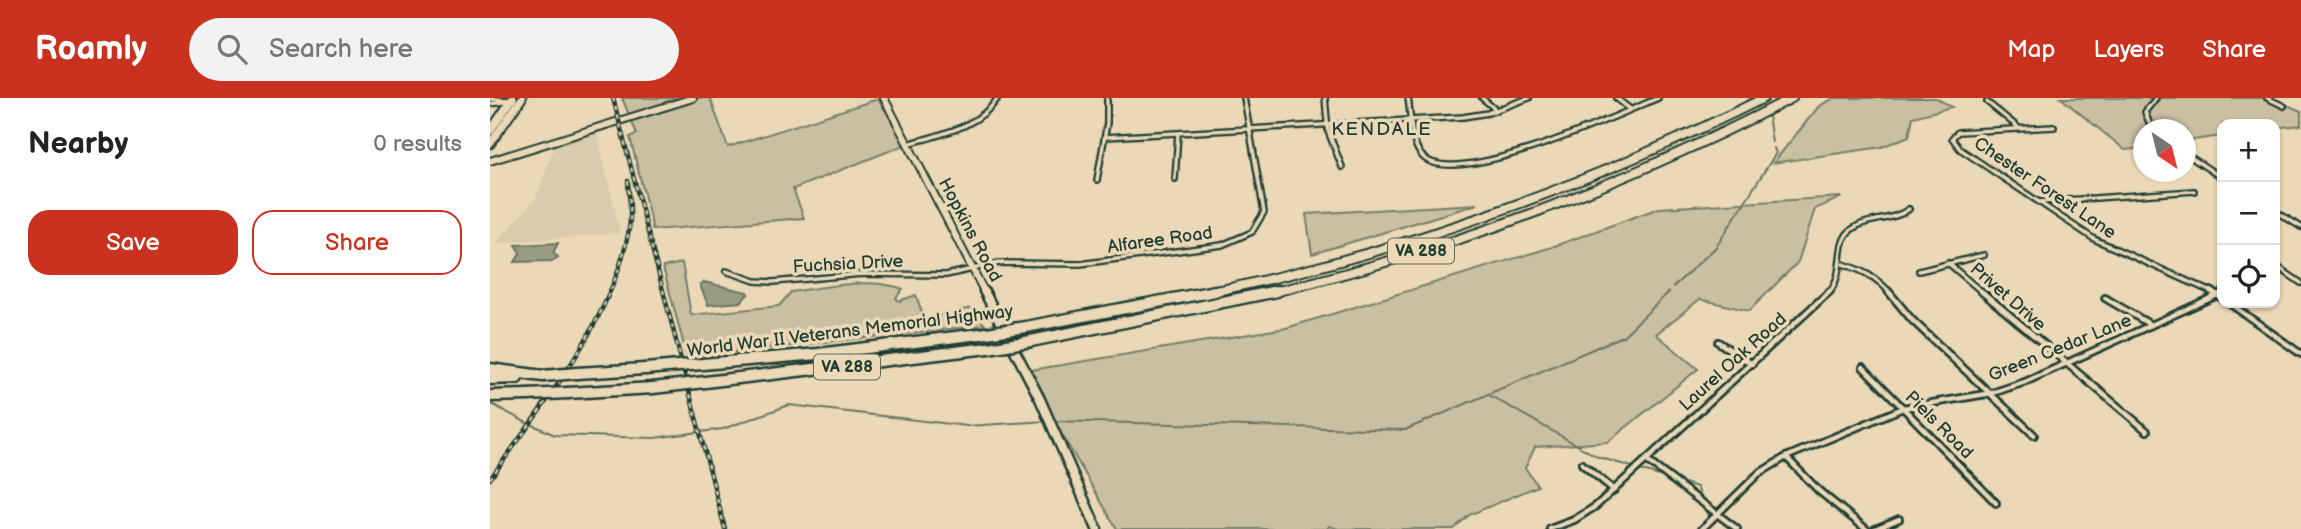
<!DOCTYPE html>
<html lang="en">
<head>
<meta charset="utf-8">
<style>
	body { margin:0; font-family:"Balsamiq Sans",sans-serif; background:#f2f2f2; color:#222 }
	.controls { position:absolute; right:21px; top:21px; display:grid; overflow:hidden; border-radius:14px; box-shadow:0 2px 5px #0004 }
	.controls button { width:63px; height:63px; display:grid; place-items:center; padding:0; border:0; border-bottom:2px solid #e0e0e0; background:#fff; color:#222; font:35px sans-serif }
	.compass { position:absolute; left:1643px; top:21px; width:63px; height:63px; border-radius:50%; background:#fff; box-shadow:0 2px 5px #0004; rotate:145deg }
	.list { margin:0; padding:0; list-style:none }
	h2 { display:flex; justify-content:space-between; align-items:center; height:91px; margin:0; padding:0 28px; font-size:30px }
	h2 small { font-size:23px; font-weight:400; color:#767676 }
	.actions { display:flex; gap:14px; padding:21px 28px }
	.actions a { flex:1; padding:16px 0; border:2px solid #c8321e; border-radius:21px; text-align:center; font-size:24px; color:#c8321e }
	.actions .main { background:#c8321e; color:#fff }
	.icon { flex:none; width:38px; height:38px; fill:none; stroke:currentColor; stroke-width:2; stroke-linecap:round; stroke-linejoin:round }
	.map { position:relative; flex:none; width:1811px; height:431px; overflow:hidden }
	header { display:flex; align-items:center; gap:42px; box-sizing:border-box; height:98px; padding:0 35px; background:#c8321e; color:#fff }
	header strong { font-size:33px }
	nav { display:flex; gap:38px; margin-inline-start:auto; font-size:24px }
	.search { width:490px; height:63px; background:#f2f2f2; display:flex; align-items:center; gap:18px; box-sizing:border-box; padding:0 24px; border-radius:38px; color:#767676; font-size:26px }
	main { display:flex }
	aside { flex:1; background:#fff }
	.map>svg:first-child { display:block }
</style>
</head>
<body>
<header>
<strong>Roamly</strong>
<div class="search"><svg class="icon" aria-label="search" viewBox="0 0 24 24"><circle cx="10" cy="10" r="6"/><path d="M15 15l6 6"/></svg>Search here</div>
<nav><a>Map</a><a>Layers</a><a>Share</a></nav>
</header>
<main>
<aside>
<h2>Nearby<small>0 results</small></h2>
<ul class="list">
</ul>
<div class="actions"><a class="main">Save</a><a>Share</a></div>
</aside>
<div class="map">
<svg width="1811" height="431" viewBox="0 0 1811 431">
	<rect width="100%" height="100%" fill="#ead8b6"/>
	<filter id="ink" filterUnits="userSpaceOnUse"><feTurbulence type="fractalNoise" baseFrequency=".0143" numOctaves="2"/><feDisplacementMap in="SourceGraphic" scale="14" xChannelSelector="R" yChannelSelector="G"/><feConvolveMatrix kernelMatrix="1 2 1 2 8 2 1 2 1" color-interpolation-filters="sRGB"/></filter>
	<g filter="url(#ink)">
		<!-- built -->
		<polygon fill="#d9cbab" points="106,31 130,135 7,145 46,100 65,46"/>
		<!-- green -->
		<g fill="#c9bfa1" stroke="#747e6a" stroke-width="2">
			<polygon points="132,0 220,0 238,49 388,1 417,46 303,91 314,120 163,132 140,39 147,36"/>
			<polygon points="1344,0 1446,0 1462,9 1423,19 1419,38 1392,49 1283,65 1329,8"/>
			<polygon points="1571,0 1781,0 1811,13 1811,27 1785,30 1785,26 1732,26 1732,38 1696,43 1696,32 1654,32 1653,50 1635,52"/>
			<polygon points="1352,99 1325,111 1308,164 1259,213 1210,201 1166,236 1208,271 1118,344 1045,349 1035,370 1048,388 979,417 964,431 848,431 839,428 837,431 627,431 535,273 796,230 1059,150 1169,110"/>
			<polygon points="988,106 822,156 816,116"/>
			<path d="M 192,165 L 201,217 L 289,208 L 301,194 C 336,189 380,179 413,191 L 406,200 L 409,203 L 426,197 L 434,221 L 481,210 L 495,227 L 197,259 L 173,169 Z"/>
		</g>
		<!-- water -->
		<g fill="#999b83" stroke="#687563" stroke-width="2">
			<polygon points="68,145 63,155 68,159 63,163 25,164 30,156 26,147"/>
			<polygon points="214,184 257,194 258,196 251,204 218,207 210,187"/>
		</g>
		<g fill="none" stroke-linecap="round" stroke-linejoin="round">
			<!-- stream -->
			<g stroke="#687563" stroke-width="2">
				<polyline points="1278,17 1282,44"/>
				<polyline points="1183,189 1226,149 1286,55 1284,50"/>
				<polyline points="997,296 1108,359 1142,369"/>
				<polyline points="0,305 37,325"/>
				<polyline points="563,323 915,332 1133,238 1179,194"/>
				<polyline points="43,327 65,337 164,340 233,331 299,307 477,328 557,323"/>
				<polyline points="1153,373 1176,380"/>
				<polyline points="1188,383 1207,389 1213,404"/>
				<polyline points="1215,409 1220,420"/>
			</g>
			<!-- minor-far1 casing -->
			<g stroke="#1f3d34" stroke-width="8">
				<g id="minor-far1">
					<polyline points="835,0 838,33 852,69"/>
					<path d="M 918,0 C 921,17 920,44 932,58 C 964,93 1130,16 1168,0"/>
					<polyline points="992,0 1006,12"/>
					<polyline points="1126,0 1140,11"/>
					<polyline points="1777,0 1794,8"/>
					<polyline points="0,1 24,2"/>
					<polyline points="1497,4 1529,30"/>
					<polyline points="0,6 20,3"/>
					<polyline points="1564,29 1468,34 1462,40 1470,51 1604,141 1724,195"/>
					<polyline points="1662,32 1655,14 1666,0"/>
					<polyline points="615,39 973,19 998,15 1039,0"/>
					<path d="M 418,46 C 451,36 488,30 508,0"/>
					<polyline points="1696,56 1732,80"/>
					<polyline points="685,81 688,35"/>
					<polyline points="607,82 617,25 617,0"/>
					<polyline points="1549,104 1704,93"/>
					<polyline points="1785,113 1811,129"/>
					<polyline points="1458,165 1493,195"/>
					<path d="M 1353,166 C 1371,172 1387,179 1400,195"/>
					<polyline points="1785,167 1811,185"/>
					<polyline points="236,173 265,183 283,184 372,176 456,177 509,165 590,166 732,147 762,134 774,114 754,0"/>
					<polyline points="1429,173 1494,157"/>
					<path d="M 1339,195 C 1355,174 1346,150 1357,136 C 1372,118 1401,125 1419,111"/>
				</g>
			</g>
			<!-- minor casing -->
			<g stroke="#1f3d34" stroke-width="10">
				<g id="minor">
					<polyline points="1398,193 1422,222 1544,337"/>
					<polyline points="1491,193 1657,333"/>
					<polyline points="1721,193 1732,200"/>
					<polyline points="1615,200 1661,227"/>
					<polyline points="1739,205 1811,256"/>
					<polyline points="1228,244 1262,266"/>
					<polyline points="1373,269 1506,405"/>
					<polyline points="1296,359 1329,393 1376,431"/>
					<polyline points="1156,362 1247,431"/>
					<polyline points="1092,366 1124,392"/>
					<polyline points="1060,431 1084,422 1106,408 1340,193"/>
					<polyline points="1212,431 1268,376 1296,359 1413,310 1502,295 1535,284 1732,195"/>
					<polyline points="1385,431 1409,421"/>
				</g>
			</g>
			<!-- secondary-far1 casing -->
			<g stroke="#1f3d34" stroke-width="10">
				<g id="secondary-far1">
					<polyline points="394,0 495,195"/>
					<polyline points="0,63 203,0"/>
				</g>
			</g>
			<!-- secondary casing -->
			<g stroke="#1f3d34" stroke-width="13">
				<polyline id="secondary" points="494,193 550,301 607,431"/>
			</g>
			<!-- primary casing -->
			<g stroke="#1f3d34" stroke-width="11">
				<g id="primary">
					<polyline points="0,33 23,0"/>
					<polyline points="0,46 32,0"/>
				</g>
			</g>
			<!-- motorway-far1 casing -->
			<g stroke="#1f3d34" stroke-width="12">
				<g id="motorway-far1">
					<path d="M 717,195 C 911,155 1097,88 1274,0"/>
					<path d="M 780,195 C 966,150 1132,88 1302,0"/>
				</g>
			</g>
			<!-- motorway casing -->
			<g stroke="#1f3d34" stroke-width="15">
				<g id="motorway">
					<polyline points="536,229 725,193"/>
					<polyline points="541,243 787,193"/>
					<polyline points="212,266 328,256 490,236"/>
					<polyline points="0,271 53,278"/>
					<polyline points="87,275 155,271"/>
					<polyline points="0,281 27,280"/>
					<polyline points="215,284 498,250"/>
					<polyline points="78,295 163,290"/>
					<polyline points="0,298 37,297"/>
				</g>
			</g>
			<!-- minor-far1 -->
			<use href="#minor-far1" stroke="#ead8b6" stroke-width="3.5"/>
			<!-- minor -->
			<use href="#minor" stroke="#ead8b6" stroke-width="4.5"/>
			<!-- secondary-far1 -->
			<use href="#secondary-far1" stroke="#ead8b6" stroke-width="6"/>
			<!-- secondary -->
			<use href="#secondary" stroke="#ead8b6" stroke-width="8"/>
			<!-- primary -->
			<use href="#primary" stroke="#ead8b6" stroke-width="7"/>
			<!-- motorway-far1 -->
			<use href="#motorway-far1" stroke="#ead8b6" stroke-width="8"/>
			<!-- motorway -->
			<use href="#motorway" stroke="#ead8b6" stroke-width="10"/>
			<!-- rail casing -->
			<g stroke="#1f3d34" stroke-width="4.5">
				<g id="rail">
					<polyline points="123,0 235,431"/>
					<path d="M 0,381 C 52,309 124,220 139,131 C 142,115 139,99 138,83"/>
				</g>
			</g>
			<!-- rail -->
			<use href="#rail" stroke="#ead8b6" stroke-width="2" stroke-dasharray="4.5" stroke-linecap="butt"/>
			<!-- motorway-bridge casing -->
			<g stroke="#1f3d34" stroke-width="15" stroke-linecap="butt">
				<g id="motorway-bridge">
					<polyline points="490,236 536,229"/>
					<polyline points="498,250 541,243"/>
					<polyline points="155,271 212,266"/>
					<polyline points="53,278 87,275"/>
					<polyline points="163,290 215,284"/>
					<polyline points="37,297 78,295"/>
				</g>
			</g>
			<!-- motorway-bridge -->
			<use href="#motorway-bridge" stroke="#ead8b6" stroke-width="10"/>
		</g>
	</g>
	<g text-anchor="middle" dominant-baseline="central" stroke-width="7" stroke-linejoin="round" paint-order="stroke">
		<!-- shield labels -->
		<g fill="#ead8b6" stroke="#5c6c5b" stroke-width="2">
			<rect x="898" y="140.5" width="66" height="25" rx="5"/>
			<rect x="324" y="256.5" width="66" height="25" rx="5"/>
		</g>
		<g font-size="16" font-weight="bold" fill="#1f3d34">
			<text x="931" y="153">VA 288</text>
			<text x="357" y="269">VA 288</text>
		</g>
		<!-- street labels -->
		<g font-size="18" fill="#1f3d34" stroke="#ead8b6">
			<text transform="translate(1555 90) rotate(34)">Chester Forest Lane</text>
			<text transform="translate(480 132) rotate(62)">Hopkins Road</text>
			<text transform="translate(670 142) rotate(-8)">Alfaree Road</text>
			<text transform="translate(358 166) rotate(-3)">Fuchsia Drive</text>
			<text transform="translate(1518 199) rotate(41)">Privet Drive</text>
			<text transform="translate(360 233) rotate(-7)">World War II Veterans Memorial Highway</text>
			<text transform="translate(1570 250) rotate(-22)">Green Cedar Lane</text>
			<text transform="translate(1243 264) rotate(-42)">Laurel Oak Road</text>
			<text transform="translate(1449 327) rotate(45)">Piels Road</text>
		</g>
		<!-- neighbourhood labels -->
		<g font-size="19" letter-spacing="2" fill="#1f3d34" stroke="#ead8b6">
			<text x="892" y="31">KENDALE</text>
		</g>
	</g>
</svg>
<div class="controls">
<button>+</button>
<button>−</button>
<button><svg class="icon" aria-label="locate" viewBox="0 0 24 24"><circle cx="12" cy="12" r="6"/><path d="M12 2v4M12 18v4M2 12h4M18 12h4"/></svg></button>
</div>
<svg class="compass" viewBox="-18 -18 36 36"><path d="M0-13l5 13h-10z" fill="#e53935"/><path d="M0 13l5-13h-10z" fill="#767676"/></svg>
</div>
</main>
</body>
</html>
